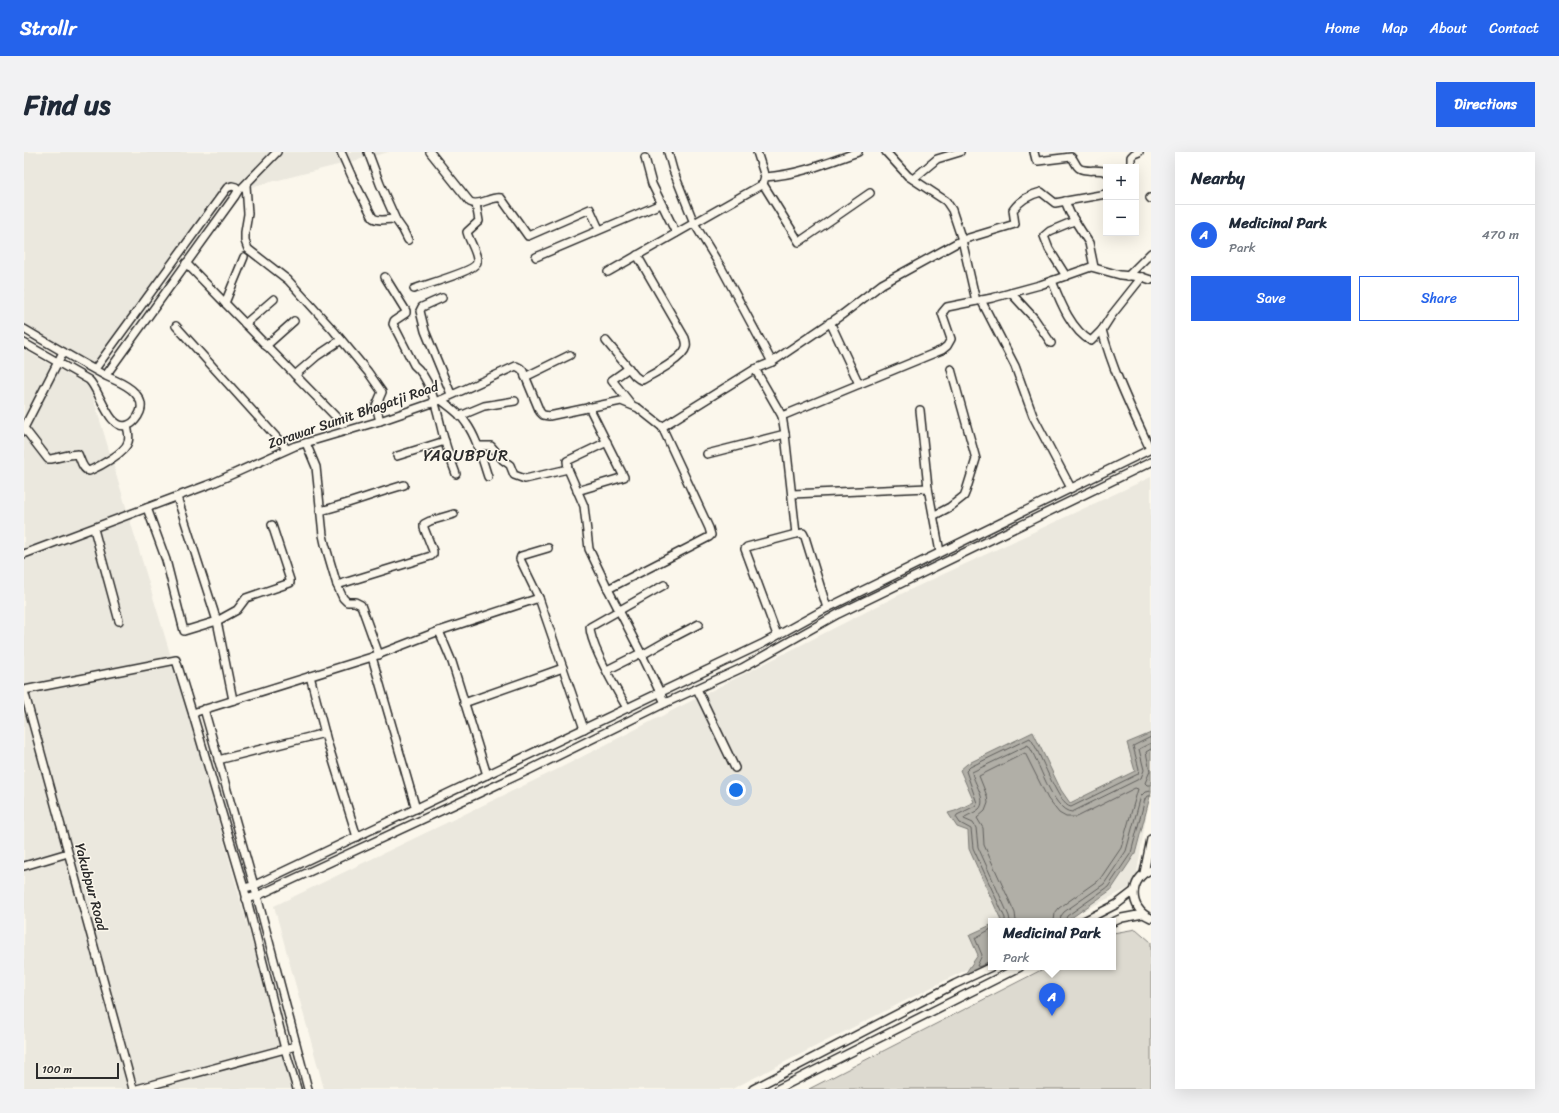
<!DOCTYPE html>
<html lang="en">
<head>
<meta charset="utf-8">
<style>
	body { margin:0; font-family:Sriracha,sans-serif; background:#f2f2f3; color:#1f2937 }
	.controls { position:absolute; right:12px; top:12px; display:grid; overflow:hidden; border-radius:0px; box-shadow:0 4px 16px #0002 }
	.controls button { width:36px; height:36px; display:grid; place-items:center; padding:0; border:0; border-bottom:1px solid #e0e1e3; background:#fff; color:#1f2937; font:20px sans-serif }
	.scale { position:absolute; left:12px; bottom:10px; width:83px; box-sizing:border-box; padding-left:4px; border:2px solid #2b2b2b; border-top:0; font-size:11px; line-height:14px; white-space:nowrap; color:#2b2b2b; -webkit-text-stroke:3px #fbf7ec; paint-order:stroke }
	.you { position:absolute; left:712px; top:638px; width:14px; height:14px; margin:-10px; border:3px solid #fff; border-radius:50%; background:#1a73e8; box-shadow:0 0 0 6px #1a73e833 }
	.badge { display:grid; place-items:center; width:26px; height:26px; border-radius:50%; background:#2563eb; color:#fff; font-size:13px; font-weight:700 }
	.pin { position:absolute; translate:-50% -33px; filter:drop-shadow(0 1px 2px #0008) }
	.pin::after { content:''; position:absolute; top:21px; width:14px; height:12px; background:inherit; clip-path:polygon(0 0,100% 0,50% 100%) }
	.popup { position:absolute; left:964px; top:766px; width:128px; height:52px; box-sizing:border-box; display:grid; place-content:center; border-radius:0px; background:#fff; filter:drop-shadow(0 1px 3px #0005); font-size:13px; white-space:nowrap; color:#747a83 }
	.popup b { font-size:15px; color:#1f2937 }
	.popup::after { content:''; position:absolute; left:50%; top:100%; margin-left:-8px; border:8px solid transparent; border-top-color:#fff }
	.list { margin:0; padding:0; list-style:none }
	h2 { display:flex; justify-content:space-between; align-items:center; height:52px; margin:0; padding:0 16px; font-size:17px }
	h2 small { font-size:13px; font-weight:400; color:#747a83 }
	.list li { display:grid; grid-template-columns:26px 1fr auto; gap:12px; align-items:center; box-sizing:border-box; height:60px; padding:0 16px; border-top:1px solid #e0e1e3 }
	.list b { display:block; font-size:15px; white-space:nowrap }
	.list p { margin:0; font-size:13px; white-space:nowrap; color:#747a83 }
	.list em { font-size:13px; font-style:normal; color:#747a83 }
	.actions { display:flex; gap:8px; padding:12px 16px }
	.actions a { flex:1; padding:9px 0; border:1px solid #2563eb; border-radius:0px; text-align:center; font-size:14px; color:#2563eb }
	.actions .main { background:#2563eb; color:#fff }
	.map { position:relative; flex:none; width:1127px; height:937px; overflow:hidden; border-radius:0px }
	header { display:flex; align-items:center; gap:24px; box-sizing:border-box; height:56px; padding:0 20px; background:#2563eb; color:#fff }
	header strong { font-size:19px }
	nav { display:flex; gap:22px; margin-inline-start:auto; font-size:14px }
	.intro { display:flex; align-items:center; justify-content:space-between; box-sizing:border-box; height:96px; padding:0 24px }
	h1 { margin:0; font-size:28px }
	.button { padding:10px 18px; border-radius:0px; background:#2563eb; color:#fff; font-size:14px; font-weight:700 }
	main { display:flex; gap:24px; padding:0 24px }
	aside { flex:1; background:#fff; border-radius:0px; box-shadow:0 4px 16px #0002 }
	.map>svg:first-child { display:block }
</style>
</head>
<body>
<header>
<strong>Strollr</strong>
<nav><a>Home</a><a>Map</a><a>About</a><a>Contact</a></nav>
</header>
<div class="intro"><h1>Find us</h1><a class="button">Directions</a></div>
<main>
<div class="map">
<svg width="1127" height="937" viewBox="0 0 1127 937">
	<rect width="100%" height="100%" fill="#fbf7ec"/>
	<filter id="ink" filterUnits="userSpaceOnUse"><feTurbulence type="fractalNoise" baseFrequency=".025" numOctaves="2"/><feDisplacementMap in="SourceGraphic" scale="8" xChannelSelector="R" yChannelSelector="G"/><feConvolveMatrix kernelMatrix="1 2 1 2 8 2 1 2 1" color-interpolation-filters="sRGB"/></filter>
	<g filter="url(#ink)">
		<!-- built -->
		<g fill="#ebe8de">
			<polygon points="0,0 365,0 207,40 70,213 0,172"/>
			<polygon points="0,198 66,235 169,578 255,886 275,937 0,937"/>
			<polygon points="1127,325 1127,635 1113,720 1115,731 1039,769 967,769 967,805 708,937 300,937 250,754 532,618 877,442"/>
		</g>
		<!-- green -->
		<polygon fill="#dddad0" stroke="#84827e" points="1112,777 1127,790 1127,937 785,937 1023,815 1089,815 1089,781"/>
		<!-- water -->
		<g fill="#b1afa7" stroke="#7b7a75">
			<polygon points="1009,580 1037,638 1046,651 1111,619 1103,591 1127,581 1127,641 1111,702 1087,738 1043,769 975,769 977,768 945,697 944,679 933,675 924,661 931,659 950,650 936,618 943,612"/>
			<polygon points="967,773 967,812 960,818 941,822 954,803 945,783"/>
		</g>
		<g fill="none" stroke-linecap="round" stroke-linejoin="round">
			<!-- shore -->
			<g stroke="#61605d" stroke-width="1">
				<polyline points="1127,597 1122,600 1126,619 1121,631 1123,633 1127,633"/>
				<path d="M 981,769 L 981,766 L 949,696 L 947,677 L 936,671 L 932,665 L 933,663 L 951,654 L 953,651 L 942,619 L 946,615 L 1006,586 C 1016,598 1034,654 1047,655 L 1114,622 L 1115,617 L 1109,594 L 1127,585"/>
				<path d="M 986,769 L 985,764 L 954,695 L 952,676 L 949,671 L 940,667 L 941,665 C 946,662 952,660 955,657 C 964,648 949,630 948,620 L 1004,593 C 1015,607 1028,659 1048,660 L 1117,626 L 1120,618 L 1115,597 L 1127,591"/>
				<polyline points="992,769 991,761 960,693 959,676 953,666 961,659 964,651 963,644 955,624 1001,601 1024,647 1035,661 1042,665 1053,665 1111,636 1114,637 1097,696 1076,727 1035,756 1031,761 1030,769"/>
				<polyline points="1036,769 1037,764 1040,760 1080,732 1102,699 1117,644 1121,640 1127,639"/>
				<polyline points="1041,769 1043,764 1084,735 1107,701 1121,647 1123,644 1127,644"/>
				<path d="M 967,777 L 951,786 L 958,803 L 953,814 C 959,816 961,809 967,809"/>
			</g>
			<!-- minor casing -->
			<g stroke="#2b2b2b" stroke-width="10">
				<g id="minor">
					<path d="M 317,0 L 329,27 L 349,66 C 357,71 364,65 372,68 L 379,78 L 384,88"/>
					<polyline points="344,0 356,32 372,68"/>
					<path d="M 406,0 L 446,50 C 456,55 466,44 477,46 L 504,84 L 566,57 L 575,77"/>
					<polyline points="644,0 649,18 670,71 698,117 748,210"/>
					<polyline points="733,0 741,25"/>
					<polyline points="862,0 884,24 922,49 928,58 938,88 952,149"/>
					<path d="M 1010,0 L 1012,8 L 1014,9 L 1047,5 C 1051,8 1051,13 1055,16 C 1062,21 1074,16 1082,20"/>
					<polyline points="621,6 628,32 652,81"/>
					<polyline points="1107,15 1107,5 1110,2 1115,0"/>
					<polyline points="889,27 913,7 936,0"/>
					<polyline points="739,32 775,90 846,41"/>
					<polyline points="222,33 224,62 221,80 221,89 224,97 264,128 310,179 344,220 358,240 352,254 356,269"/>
					<polyline points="218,36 253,0"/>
					<polyline points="1126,46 1127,47"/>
					<polyline points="1041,49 1046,61 1065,91 1070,115"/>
					<polyline points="512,105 637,52"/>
					<polyline points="162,111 313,266"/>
					<path d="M 584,120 L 739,32 L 741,25 C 773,23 803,11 834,0"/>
					<polyline points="1042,124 1025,97 1020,84 1026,79 1050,69"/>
					<polyline points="1104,124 1127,101"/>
					<path d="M 361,125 L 382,159 L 382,161 L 370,169 L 369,172 L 390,213 C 410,229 414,267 421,290 C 424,301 428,311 432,322"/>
					<path d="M 1028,129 C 1036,149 1047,178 1067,189 L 1078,178 L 1087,164 L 1118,125"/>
					<path d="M 390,137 C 400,133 452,119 453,110 C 454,101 445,89 443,80 L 455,69 L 452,52"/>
					<polyline points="987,141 1010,166 1027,191"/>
					<polyline points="418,146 398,155 396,159 401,179 427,242"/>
					<polyline points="957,148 991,214 1009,264 1047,336"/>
					<polyline points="201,151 220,105"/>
					<polyline points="806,170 835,232"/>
					<polyline points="221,172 250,147"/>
					<polyline points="152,174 263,297"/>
					<path d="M 0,177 C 27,193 54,209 82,224 C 92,229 103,232 111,241 C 116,247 119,252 116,260 C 114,265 109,272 104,273 C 85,280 76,238 65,228 L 0,191"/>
					<path d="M 1078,178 C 1089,220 1108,258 1126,297"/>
					<path d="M 582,189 L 611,224 L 615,227 L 618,228 C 629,222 659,207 662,195 C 663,192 662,189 661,186 L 613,103"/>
					<polyline points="242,194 270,169"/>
					<polyline points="605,216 588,228 607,252"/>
					<polyline points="71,217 203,36 208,34 212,35 214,39 211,44 82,223"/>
					<polyline points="731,217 758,264"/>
					<polyline points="271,223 293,204 317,188"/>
					<polyline points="501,225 546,203"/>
					<path d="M 417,248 C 426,255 436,261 442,271 C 453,286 458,307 464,325"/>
					<polyline points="896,258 904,336 916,400"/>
					<polyline points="436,264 460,254 491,249"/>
					<path d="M 638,275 L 731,217 L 748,210 L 819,162 L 858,132 L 938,88 L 991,72 L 989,58 C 996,48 1005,43 1017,40 L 1031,51 L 1082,42"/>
					<path d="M 0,276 L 24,307 L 27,307 L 45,303 L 54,302 C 57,308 58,317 65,319 C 76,314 101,301 104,290 C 106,284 104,279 103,274"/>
					<polyline points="0,276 39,200"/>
					<polyline points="761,282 758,264 918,198 923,194 927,187 918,161 923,155 968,146 1016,133 1067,115 1096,123 1118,125 1127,128"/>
					<polyline points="282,291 292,315 299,383 301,392 313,433 319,446 323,450 331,450 337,453 355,503"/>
					<polyline points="453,294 467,294 479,308 486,313 490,323 501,327 544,317 560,354 565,397 584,437 618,503 641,551"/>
					<polyline points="683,302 761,282 772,382 779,381 781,385 803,456"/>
					<polyline points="373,304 421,289"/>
					<polyline points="544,317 543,309 583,290"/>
					<polyline points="553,339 600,325 565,255"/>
					<polyline points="768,342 904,336"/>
					<polyline points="153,345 193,469 209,548"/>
					<polyline points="123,356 142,408 160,479 193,469 213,458 222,446 266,431 266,428 248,373"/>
					<path d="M 296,359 C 325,352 352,341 380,333"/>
					<polyline points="909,364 926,355 940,344 942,339 952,307 927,217"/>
					<polyline points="70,377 95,469"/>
					<polyline points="524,396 497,404 496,407 515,446 560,577"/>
					<polyline points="0,402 189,331 271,294 356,269 417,248 492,214 496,216 499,219 516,260 519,263 525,264 597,249 614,256 638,275 685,376 687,383 685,385 584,437"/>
					<polyline points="313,433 407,404 409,402 409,399 400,376 400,372 406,369 430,362"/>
					<polyline points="415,479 428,510 463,623"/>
					<polyline points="753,483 721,397 723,395 772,382"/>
					<polyline points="618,503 646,487 675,472"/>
					<polyline points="348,505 392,657"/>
					<polyline points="583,518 617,501"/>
					<polyline points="286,524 303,589 333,685"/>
					<polyline points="673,537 711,616"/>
					<polyline points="0,538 152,508 169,563"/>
					<polyline points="0,539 109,937"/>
					<polyline points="440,551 539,516"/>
					<path d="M 603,556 C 593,539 566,493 566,475 L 640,433"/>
					<polyline points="180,557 233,744 284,937"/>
					<polyline points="194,608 301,581"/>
					<polyline points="0,714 44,701"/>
					<path d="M 1127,718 C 1105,726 1104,757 1127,766"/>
					<polyline points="1120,721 1127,687"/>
					<polyline points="220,736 229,734 738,492 803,456 1127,297"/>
					<polyline points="222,747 233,744 505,618 639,552 718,516 814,462 1127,310"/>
					<polyline points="1060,769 1093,752 1110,739"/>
					<polyline points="1089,770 1098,766 1119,762"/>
					<polyline points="113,937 272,894"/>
					<polyline points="273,937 261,897 220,736 169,563 172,560 348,505 415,479 515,446"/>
					<polyline points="729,937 931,832 967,815"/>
					<polyline points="754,937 996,815"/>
				</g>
			</g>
			<!-- minor -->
			<use href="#minor" stroke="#fbf7ec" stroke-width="7"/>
		</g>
	</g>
	<g text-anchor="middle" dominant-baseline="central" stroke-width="3" stroke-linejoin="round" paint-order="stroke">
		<!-- street labels -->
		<g font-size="14" fill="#2b2b2b" stroke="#fbf7ec">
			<text transform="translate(329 263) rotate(-19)">Zorawar Sumit Bhagatji Road</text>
			<text transform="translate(67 735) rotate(75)">Yakubpur Road</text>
		</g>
		<!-- quarter labels -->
		<g font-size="16" letter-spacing="1" fill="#2b2b2b" stroke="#fbf7ec">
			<text x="442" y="303">YAQUBPUR</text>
		</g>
	</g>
</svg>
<div class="controls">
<button>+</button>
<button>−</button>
</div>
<div class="scale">100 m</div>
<div class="you"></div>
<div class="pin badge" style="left:1028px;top:864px">A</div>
<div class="popup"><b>Medicinal Park</b>Park</div>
</div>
<aside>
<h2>Nearby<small></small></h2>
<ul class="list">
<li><span class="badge">A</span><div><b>Medicinal Park</b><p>Park</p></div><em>470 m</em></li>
</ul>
<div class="actions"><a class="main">Save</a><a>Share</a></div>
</aside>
</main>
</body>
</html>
